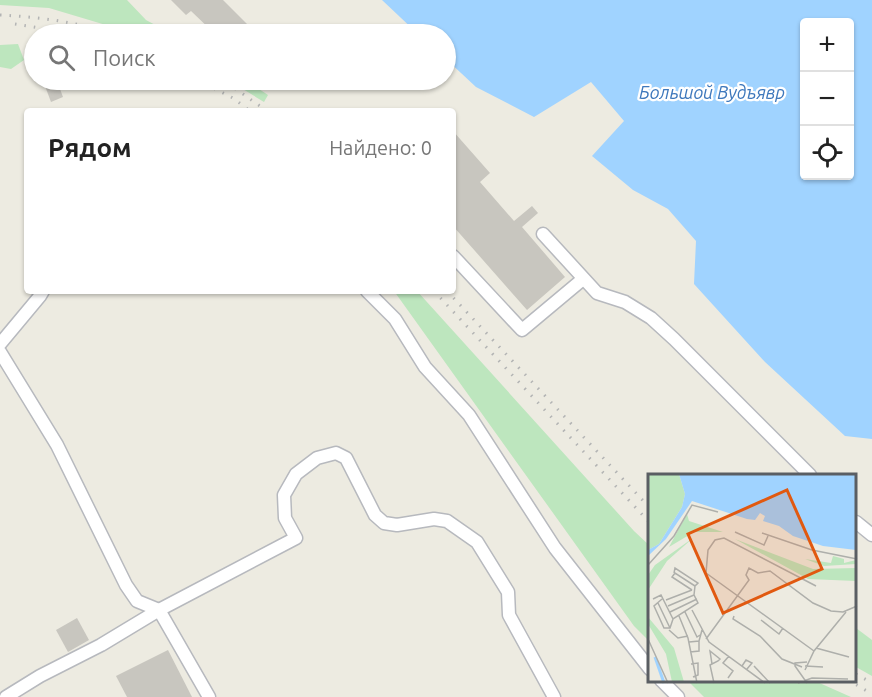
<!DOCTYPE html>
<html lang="ru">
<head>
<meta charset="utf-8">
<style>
	body { margin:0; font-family:Ubuntu,sans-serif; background:#f2f2f2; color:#222 }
	.controls { position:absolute; right:18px; top:18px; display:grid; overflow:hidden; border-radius:6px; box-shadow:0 2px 4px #0004 }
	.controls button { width:54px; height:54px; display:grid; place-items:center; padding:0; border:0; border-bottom:2px solid #e0e0e0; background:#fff; color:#222; font:30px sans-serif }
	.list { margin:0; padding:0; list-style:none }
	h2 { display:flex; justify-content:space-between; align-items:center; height:78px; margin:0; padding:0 24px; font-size:26px }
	h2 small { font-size:20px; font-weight:400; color:#767676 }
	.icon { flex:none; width:33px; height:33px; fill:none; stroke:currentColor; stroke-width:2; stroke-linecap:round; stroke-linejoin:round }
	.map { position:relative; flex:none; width:872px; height:697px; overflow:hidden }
	.search { position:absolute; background:#fff; box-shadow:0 2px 4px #0004; left:24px; top:24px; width:432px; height:66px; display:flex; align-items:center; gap:15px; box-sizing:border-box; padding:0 21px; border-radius:33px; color:#767676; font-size:22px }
	.panel { position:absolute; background:#fff; box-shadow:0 2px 4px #0004; left:24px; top:108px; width:432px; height:186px; border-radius:6px }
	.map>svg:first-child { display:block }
</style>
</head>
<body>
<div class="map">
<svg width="872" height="697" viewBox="0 0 872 697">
	<rect width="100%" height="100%" fill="#edebe1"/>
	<!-- green -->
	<g fill="#bde6be">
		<polygon points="0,0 127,0 146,20 172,34 136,34 49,8 0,5"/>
		<polygon points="18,44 24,60 11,69 0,67 0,45"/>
		<polygon points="228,80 245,80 268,95 264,102"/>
		<polygon points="394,291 417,291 634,531 650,546 650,642 634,626"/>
		<polygon points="856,628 872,640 872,676 856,667"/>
		<polygon points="688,681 815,681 851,697 704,697"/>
	</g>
	<!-- water -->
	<path fill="#a0d3ff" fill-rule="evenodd" d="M 382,0 L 872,0 L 872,439 L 845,436 L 765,362 L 694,284 L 696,241 L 668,209 L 633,190 L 592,156 L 624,121 L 591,82 L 534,117 L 476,87 L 446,59 L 446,34 L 418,34 ZM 804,22 L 850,22 L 850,176 L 804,176 Z"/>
	<!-- building -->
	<g fill="#c8c6bf">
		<polygon points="171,0 223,0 257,34 215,34 191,11 186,15"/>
		<polygon points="282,80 304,80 293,90"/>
		<polygon points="57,81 63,97 51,102 45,86"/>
		<polygon points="453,131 490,173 480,182 514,221 532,206 538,213 522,227 565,277 527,310 453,226"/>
		<polygon points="77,618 89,640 68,652 56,630"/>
		<polygon points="168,650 192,697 127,697 116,676"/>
	</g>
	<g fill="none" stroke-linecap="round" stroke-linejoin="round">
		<!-- minor casing -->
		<g stroke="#b7b9be" stroke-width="15">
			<g id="minor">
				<polyline points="543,234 597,293 625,302 651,318 674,339 810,475"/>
				<polyline points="453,256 522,330 583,279"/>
				<polyline points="367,291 395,319 425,367 469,415 555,548 650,669"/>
				<polyline points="0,344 40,296 43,291"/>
				<polyline points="0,352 57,445 126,585 137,601 159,610"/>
				<polyline points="856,522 872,535"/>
				<polyline points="159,610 209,697"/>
				<polyline points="661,680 678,697"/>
				<polyline points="6,697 40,676 101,645 159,610 296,538 285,518 284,495 296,474 317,458 336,453 346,458 375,515 384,523 397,525 434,519 447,521 477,542 508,592 509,615 554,697"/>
			</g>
		</g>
		<!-- minor -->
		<use href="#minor" stroke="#fff" stroke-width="12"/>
		<!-- rail -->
		<g stroke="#b3b4b4" stroke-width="3" stroke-dasharray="1.5 8" stroke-linecap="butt">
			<path d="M 0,15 C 39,17 77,22 114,34"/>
			<polyline points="15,24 77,34"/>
			<polyline points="197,80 233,98 250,111"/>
			<polyline points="218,80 233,87 267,111"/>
			<polyline points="434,291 650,523"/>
			<polyline points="447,291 650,508"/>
			<polyline points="856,674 872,683"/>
			<polyline points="848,680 872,694"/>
		</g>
	</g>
	<g text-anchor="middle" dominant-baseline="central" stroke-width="4.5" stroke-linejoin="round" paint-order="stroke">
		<!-- water labels -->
		<g font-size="18" font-style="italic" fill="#3e78bc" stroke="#fff">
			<text x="712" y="92">Большой Вудъявр</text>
		</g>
	</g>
	<!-- overview -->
	<g transform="translate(648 474)">
		<rect width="208" height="208" fill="#edebe1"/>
		<path d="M 0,0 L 31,0 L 37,20 L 34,33 L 11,70 L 0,76 ZM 39,40 L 41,47 L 75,58 L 46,58 L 21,73 ZM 45,64 L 19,87 L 0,116 L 0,101 L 7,91 ZM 87,65 L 165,95 L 208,94 L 208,107 L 160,105 ZM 185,82 L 196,85 L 196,89 L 208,86 L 208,90 L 176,92 L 157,85 L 183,89 ZM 0,143 L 26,174 L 36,208 L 24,208 L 18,180 L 0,150 Z" fill="#bde6be"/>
		<path d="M 31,0 L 208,0 L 208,76 L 175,72 L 145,62 L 131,52 L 115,47 L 117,42 L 112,39 L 107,46 L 99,45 L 44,27 L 18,65 L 0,82 L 0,76 L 11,70 L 34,33 L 37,20 Z" fill="#a0d3ff"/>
		<path fill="none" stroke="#a0d3ff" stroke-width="3" d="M 7,183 L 16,209"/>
		<path fill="none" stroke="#aeafab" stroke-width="1.5" d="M 87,58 L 116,71 L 120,62M 114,59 L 164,76 L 209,85M 0,91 L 26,62 L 44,31 L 70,38M 26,99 L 27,94 L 50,109 L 47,112M 44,116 L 24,103 L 27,99 L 47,112 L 46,121M 5,125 L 13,121 L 25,145 L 50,129 L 46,121 L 20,132M 14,125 L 6,132 L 16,154 L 22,154 L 25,145M 18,126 L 44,116M 10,129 L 22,154M 44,136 L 61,168 L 117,209M 22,138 L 49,125M 37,138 L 49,163 L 52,161M 31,142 L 40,164 L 49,209M 86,142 L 85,145 L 112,162 L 134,185 L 154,193M 113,146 L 131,160 L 135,154M 21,156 L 30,164 L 40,162M 0,165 L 20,209M 58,165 L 101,106 L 98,101 L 101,94 L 110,99 L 122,97 L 165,129 L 183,137 L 195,138 L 209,132M 41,168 L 51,167 L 54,156M 168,174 L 201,183M 166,177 L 58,99 L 60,76 L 67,66 L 76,64 L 168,112M 42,178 L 51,177 L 51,167M 159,188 L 147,189 L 147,192 L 159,209M 43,190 L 50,189 L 50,201 L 45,203M 64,190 L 62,177 L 72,185 L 70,187 L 62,191 L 66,209M 94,192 L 98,186 L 104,189 L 99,195M 106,192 L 122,209M 157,192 L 175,193M 157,196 L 166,177 L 198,138M 80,204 L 85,197 L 75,189 L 81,182M 150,209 L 164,204 L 200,205"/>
		<path fill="#e15910" fill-opacity="0.15" stroke="#e15910" stroke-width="3" d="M 139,16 L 174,95 L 75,139 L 40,60 Z"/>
		<rect width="208" height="208" fill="none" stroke="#5a5e63" stroke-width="3"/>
	</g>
</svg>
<div class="controls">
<button>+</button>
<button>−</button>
<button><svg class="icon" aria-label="locate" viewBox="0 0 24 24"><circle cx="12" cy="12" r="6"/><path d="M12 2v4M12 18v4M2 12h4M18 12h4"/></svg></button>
</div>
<div class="search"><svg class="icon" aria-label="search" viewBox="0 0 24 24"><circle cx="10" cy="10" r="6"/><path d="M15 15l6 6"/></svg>Поиск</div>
<section class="panel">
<h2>Рядом<small>Найдено: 0</small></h2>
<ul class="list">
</ul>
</section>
</div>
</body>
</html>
